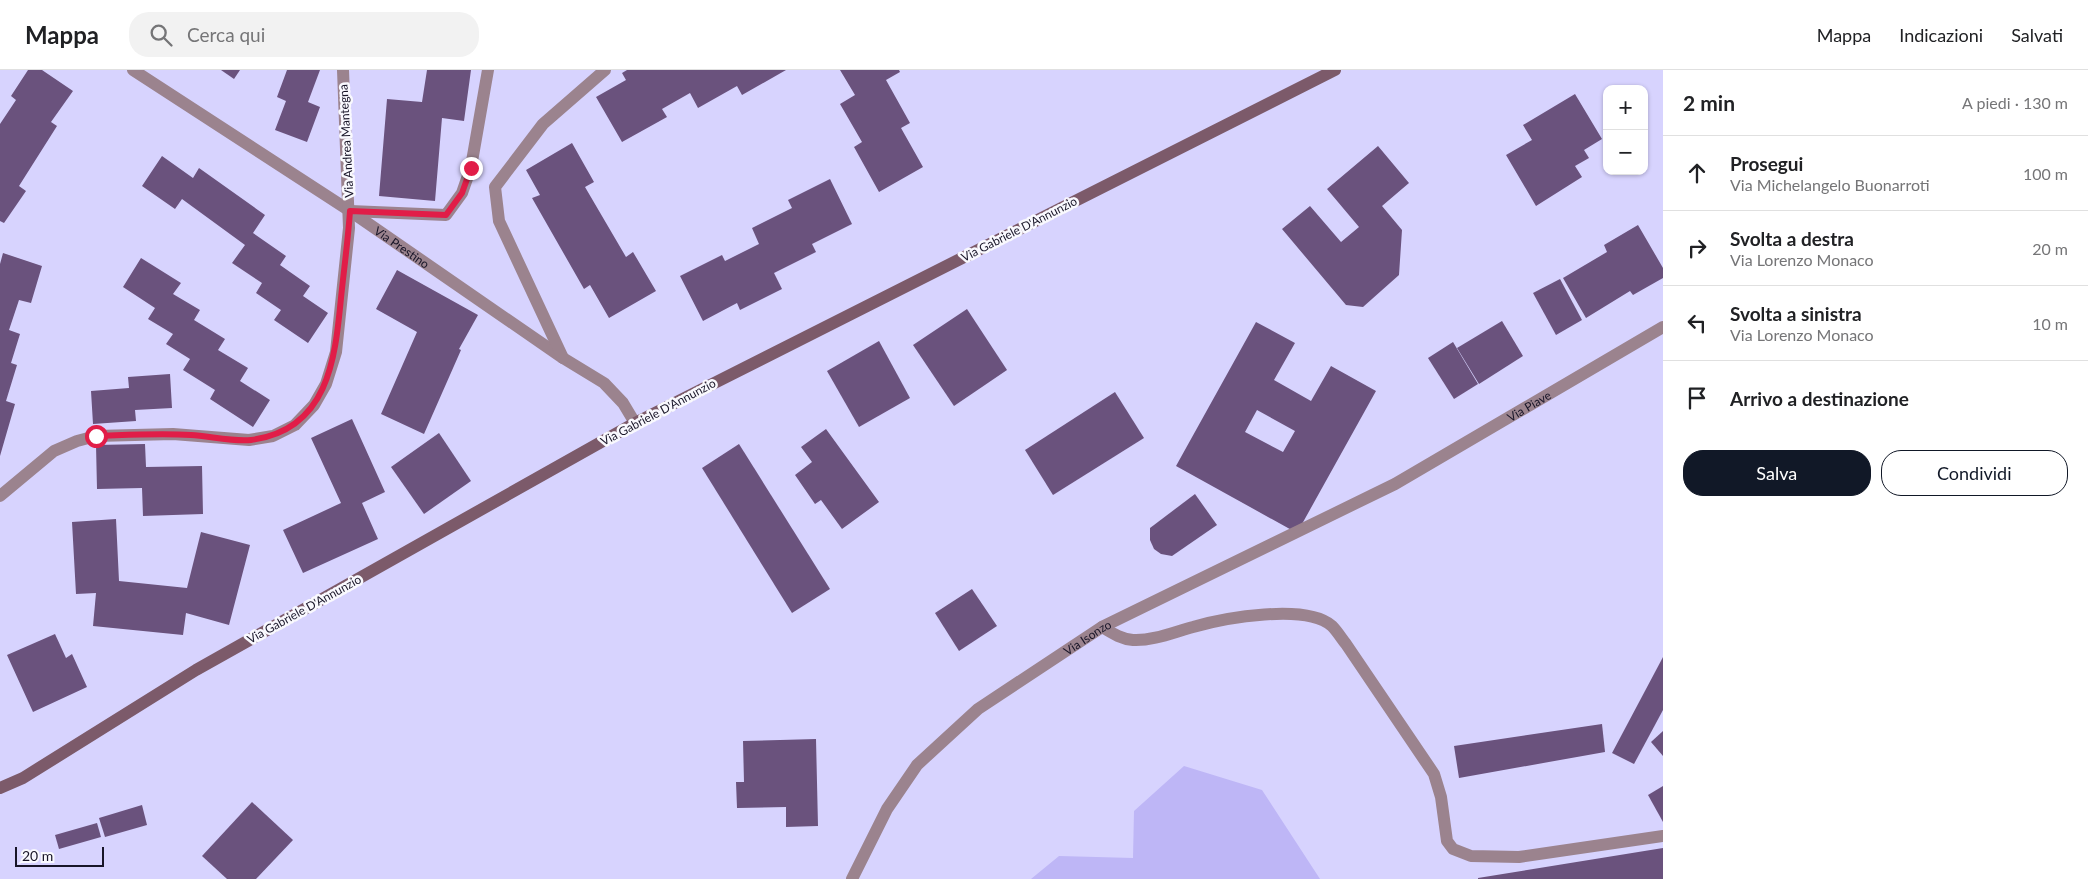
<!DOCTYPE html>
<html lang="it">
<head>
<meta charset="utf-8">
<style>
	body { margin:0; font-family:Lato,sans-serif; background:#f2f2f2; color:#202124 }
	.controls { position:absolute; right:15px; top:15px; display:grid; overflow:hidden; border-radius:10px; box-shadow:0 1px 4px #0004 }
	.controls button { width:45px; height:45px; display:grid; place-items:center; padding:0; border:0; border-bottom:1px solid #e0e0e0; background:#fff; color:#202124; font:25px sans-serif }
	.scale { position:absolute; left:15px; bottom:12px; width:89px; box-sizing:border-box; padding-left:5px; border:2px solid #181528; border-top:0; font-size:14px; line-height:18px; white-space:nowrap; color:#181528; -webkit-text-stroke:4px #f9f9fe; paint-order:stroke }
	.stop { position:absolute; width:15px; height:15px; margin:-11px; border:4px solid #e11d48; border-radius:50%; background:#fff }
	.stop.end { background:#e11d48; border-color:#fff; box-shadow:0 1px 5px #0008 }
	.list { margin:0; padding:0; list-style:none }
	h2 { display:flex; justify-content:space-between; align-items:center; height:65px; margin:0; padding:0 20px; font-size:21px }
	h2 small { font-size:16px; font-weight:400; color:#757577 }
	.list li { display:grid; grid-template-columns:32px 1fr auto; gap:15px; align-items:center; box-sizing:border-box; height:75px; padding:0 20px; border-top:1px solid #e0e0e0 }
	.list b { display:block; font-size:19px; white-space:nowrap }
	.list p { margin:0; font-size:16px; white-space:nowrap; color:#757577 }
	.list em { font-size:16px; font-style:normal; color:#757577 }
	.actions { display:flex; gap:10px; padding:15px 20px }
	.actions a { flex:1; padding:11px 0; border:1px solid #111827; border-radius:20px; text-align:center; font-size:18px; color:#111827 }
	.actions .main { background:#111827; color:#fff }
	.icon { flex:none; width:28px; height:28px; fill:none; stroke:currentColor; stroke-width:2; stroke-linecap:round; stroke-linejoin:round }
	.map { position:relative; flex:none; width:1663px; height:809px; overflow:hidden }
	header { display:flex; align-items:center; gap:30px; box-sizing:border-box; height:70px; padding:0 25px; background:#fff; border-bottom:1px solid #e0e0e0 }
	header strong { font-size:24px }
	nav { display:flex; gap:28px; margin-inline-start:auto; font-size:18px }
	.search { width:350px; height:45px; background:#f2f2f2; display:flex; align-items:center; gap:12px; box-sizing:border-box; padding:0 18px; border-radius:20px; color:#757577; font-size:19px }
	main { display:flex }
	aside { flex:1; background:#fff }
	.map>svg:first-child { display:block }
</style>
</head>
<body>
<header>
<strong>Mappa</strong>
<div class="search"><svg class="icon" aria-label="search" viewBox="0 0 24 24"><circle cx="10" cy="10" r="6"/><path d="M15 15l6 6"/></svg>Cerca qui</div>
<nav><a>Mappa</a><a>Indicazioni</a><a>Salvati</a></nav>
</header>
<main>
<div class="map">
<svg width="1663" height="809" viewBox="0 0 1663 809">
	<rect width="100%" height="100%" fill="#d7d3fe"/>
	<!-- green -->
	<polygon fill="#beb6f6" points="1184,696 1262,720 1320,809 1031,809 1059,786 1133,788 1134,741"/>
	<!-- building -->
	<g fill="#6a527d" fill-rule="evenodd">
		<polygon points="28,0 42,0 73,21 51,52 57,56 19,116 26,121 4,153 0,151 0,54 16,30 11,26"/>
		<polygon points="221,0 240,0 234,9"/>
		<polygon points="287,0 320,0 308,32 320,37 307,72 275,60 286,31 277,27"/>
		<polygon points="427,0 471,0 464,51 442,48 435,131 379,126 387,29 422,32"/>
		<polygon points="627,0 786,0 742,25 737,16 698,38 690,23 662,39 667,47 622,72 596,27 626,10 622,3"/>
		<polygon points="840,0 899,0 900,2 886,10 910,53 901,58 923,97 879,122 854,77 862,72 840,34 855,25"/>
		<polygon points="1575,24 1602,69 1584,80 1589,88 1575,96 1582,107 1536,136 1506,85 1532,70 1523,55"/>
		<polygon points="572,73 594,112 585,117 626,187 633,182 656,221 609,248 590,215 584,219 532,128 540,125 526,100"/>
		<polygon points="1378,76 1409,113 1382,136 1402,160 1399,205 1363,237 1346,235 1282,159 1310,136 1341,172 1359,157 1327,119"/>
		<polygon points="162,86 193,108 199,98 265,145 253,163 286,186 280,195 310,216 303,226 328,243 308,273 274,250 281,240 256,223 262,213 232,193 245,175 182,129 175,139 142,116"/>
		<polygon points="830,109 852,154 812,174 816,182 774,203 782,219 740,240 737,233 703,251 680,206 722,185 725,191 759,174 752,158 792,138 788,130"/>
		<polygon points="1638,155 1663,198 1663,208 1633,225 1630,221 1586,248 1563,208 1607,182 1604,175"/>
		<polygon points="3,183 42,196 31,233 19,230 9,260 20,264 11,293 17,295 6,331 15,334 0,386 0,194"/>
		<polygon points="141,188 181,213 173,224 200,240 194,250 225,269 218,280 248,298 240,311 270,330 253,357 210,329 215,320 183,300 190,289 166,274 173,264 148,249 155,238 123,217"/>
		<polygon points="397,200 478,245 459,279 461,280 424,364 381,344 417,262 376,239"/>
		<polygon points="1560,209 1582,250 1556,265 1533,223"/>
		<polygon points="967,239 1007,300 954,336 913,275"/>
		<polygon points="1502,251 1523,286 1479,314 1457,278"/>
		<path d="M 1256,252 L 1295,273 L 1274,310 L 1311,331 L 1331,296 L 1376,321 L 1297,463 L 1176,396 ZM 1257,340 L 1295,361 L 1283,382 L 1245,362 Z"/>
		<polygon points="879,271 910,328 859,357 827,301"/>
		<polygon points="1453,272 1478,314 1454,329 1428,288"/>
		<polygon points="170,304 172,338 135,340 136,351 93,354 91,321 129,318 128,307"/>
		<polygon points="1115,322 1144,368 1053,425 1025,380"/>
		<polygon points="352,349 385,422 362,433 378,469 303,503 283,460 341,433 311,368"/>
		<polygon points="826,359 879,432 842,459 821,430 815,434 795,405 812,392 801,377"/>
		<polygon points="439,363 471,411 424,444 391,397"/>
		<polygon points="145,374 146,397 202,396 203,444 143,446 142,418 97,419 96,375"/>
		<polygon points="739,374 830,519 792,543 702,398"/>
		<polygon points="1195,424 1217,455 1172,486 1161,484 1154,479 1150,470 1150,458"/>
		<polygon points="116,449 119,511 187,518 201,462 250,475 229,555 186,543 183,565 93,556 96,523 76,524 72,452"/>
		<polygon points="972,519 997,556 959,581 935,543"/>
		<polygon points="55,564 66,588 72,584 87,617 33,642 7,585"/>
		<polygon points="1663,587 1663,640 1634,694 1612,683"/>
		<polygon points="1602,654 1605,682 1459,708 1454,676"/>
		<polygon points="1663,661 1663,686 1651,672"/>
		<polygon points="816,669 818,756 786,757 786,737 737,738 736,712 744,712 743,671"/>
		<polygon points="1663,716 1663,752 1648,725"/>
		<polygon points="252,732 293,770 256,809 227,809 202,786"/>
		<polygon points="142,735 147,755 105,767 99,748"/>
		<polygon points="97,753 101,767 59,779 55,765"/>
		<polygon points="1663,778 1663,809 1478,809 1478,808"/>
	</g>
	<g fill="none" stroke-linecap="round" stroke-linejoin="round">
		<!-- lane -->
		<path stroke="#9b838e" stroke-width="12" d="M 1102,557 C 1112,563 1121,569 1133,570 C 1153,571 1174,562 1193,557 C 1224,548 1306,533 1332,556 C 1337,561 1342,569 1346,574 L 1434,704 L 1441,727 L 1447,771 L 1453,779 L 1471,786 L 1519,787 L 1663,766"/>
		<!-- street -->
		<g stroke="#9b838e" stroke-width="12">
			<path id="s1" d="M 133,0 L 350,141 L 563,288 L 604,313 L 623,333 L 635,353"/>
			<polyline points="350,141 446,145 462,123 471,97 488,0"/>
			<polyline points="563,288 499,151 495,117 543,54 605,0"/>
			<polyline points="0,426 54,381 77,371 96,366 173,364 249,370 273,366 295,355 314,335 326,314 336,282 349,158 343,0"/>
			<path id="s2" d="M 852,809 L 887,739 L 917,695 L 978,639 L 1102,557 L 1395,414 L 1663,257"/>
		</g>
		<!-- secondary -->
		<polyline stroke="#7c5a6a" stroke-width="12" points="0,718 23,708 196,600 635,353 1335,0"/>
	</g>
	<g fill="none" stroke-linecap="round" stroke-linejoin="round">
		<!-- route -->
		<path stroke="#e11d48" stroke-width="6" d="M 96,366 C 128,365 159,363 191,365 C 209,366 234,372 251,370 C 328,360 335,290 341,228 C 344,199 348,170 350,141 L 446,145 L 462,123 L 471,98"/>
	</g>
	<g text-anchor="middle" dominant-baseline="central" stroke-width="5" stroke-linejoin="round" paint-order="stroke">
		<!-- street labels -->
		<g font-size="12" fill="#181528" stroke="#f9f9fe">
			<text transform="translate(346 71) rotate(-93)">Via Andrea Mantegna</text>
			<text transform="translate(1019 159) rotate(-27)">Via Gabriele D'Annunzio</text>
			<text stroke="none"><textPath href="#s1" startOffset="322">Via Prestino</textPath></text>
			<text stroke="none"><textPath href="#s2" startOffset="844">Via Piave</textPath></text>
			<text transform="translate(658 342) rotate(-28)">Via Gabriele D'Annunzio</text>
			<text transform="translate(304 539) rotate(-29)">Via Gabriele D'Annunzio</text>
			<text stroke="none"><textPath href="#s2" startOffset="345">Via Isonzo</textPath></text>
		</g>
	</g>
</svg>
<div class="controls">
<button>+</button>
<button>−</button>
</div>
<div class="scale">20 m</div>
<div class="stop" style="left:96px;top:366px"></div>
<div class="stop end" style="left:471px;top:98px"></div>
</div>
<aside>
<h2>2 min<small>A piedi · 130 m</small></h2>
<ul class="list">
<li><svg class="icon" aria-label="ahead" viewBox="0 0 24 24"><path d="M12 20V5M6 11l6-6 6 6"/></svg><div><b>Prosegui</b><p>Via Michelangelo Buonarroti</p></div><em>100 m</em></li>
<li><svg class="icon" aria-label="right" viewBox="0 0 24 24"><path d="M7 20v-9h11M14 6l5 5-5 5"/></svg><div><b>Svolta a destra</b><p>Via Lorenzo Monaco</p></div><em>20 m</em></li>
<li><svg class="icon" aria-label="left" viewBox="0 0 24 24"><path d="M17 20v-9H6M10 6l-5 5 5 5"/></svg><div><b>Svolta a sinistra</b><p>Via Lorenzo Monaco</p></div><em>10 m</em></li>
<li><svg class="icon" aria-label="arrive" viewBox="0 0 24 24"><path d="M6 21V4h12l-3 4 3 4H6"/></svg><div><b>Arrivo a destinazione</b></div></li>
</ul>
<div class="actions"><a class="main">Salva</a><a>Condividi</a></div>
</aside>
</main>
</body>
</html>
